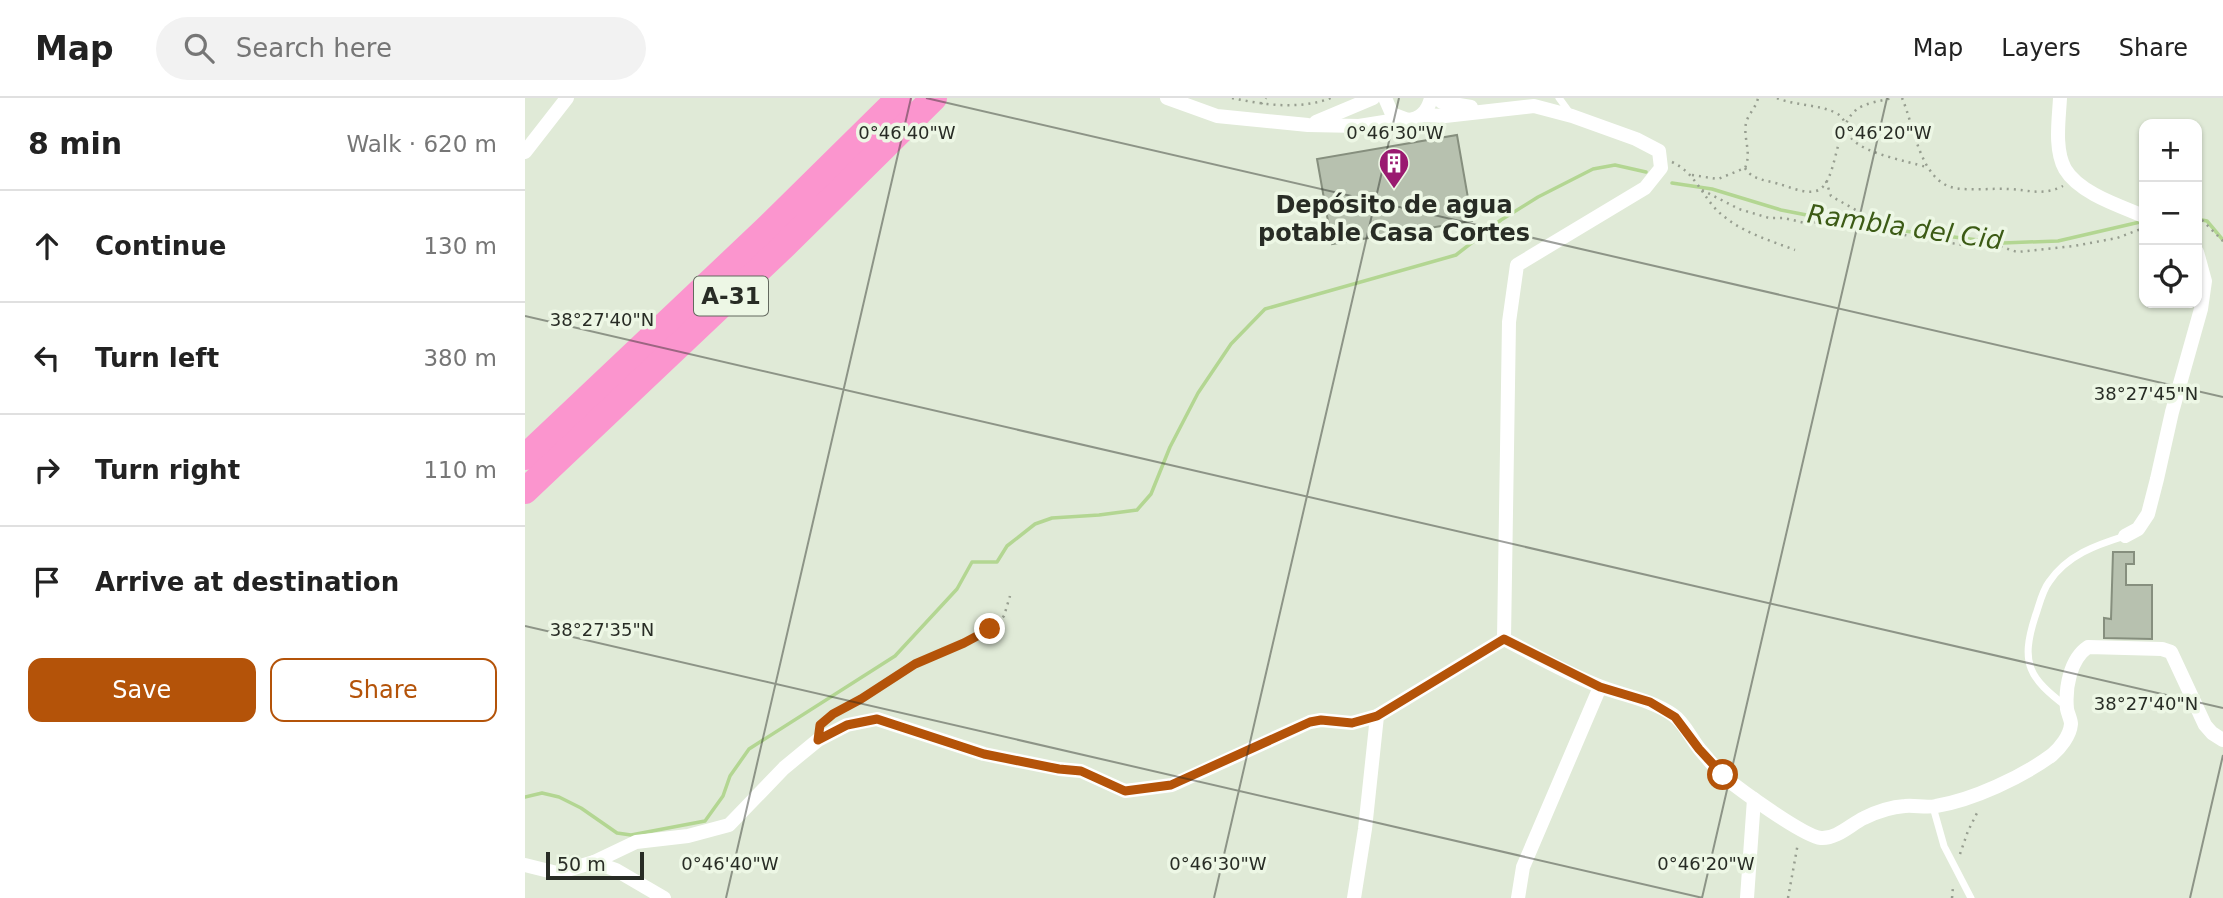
<!DOCTYPE html>
<html lang="en">
<head>
<meta charset="utf-8">
<style>
	body { margin:0; font-family:"DejaVu Sans",sans-serif; background:#f2f2f2; color:#222 }
	.controls { position:absolute; right:21px; top:21px; display:grid; overflow:hidden; border-radius:14px; box-shadow:0 2px 5px #0004 }
	.controls button { width:63px; height:63px; display:grid; place-items:center; padding:0; border:0; border-bottom:2px solid #e0e0e0; background:#fff; color:#222; font:35px sans-serif }
	.scale { position:absolute; left:21px; bottom:18px; width:98px; box-sizing:border-box; padding-left:7px; border:4px solid #282c25; border-top:0; font-size:19px; line-height:24px; white-space:nowrap; color:#282c25; -webkit-text-stroke:5px #edf7e5; paint-order:stroke }
	.stop { position:absolute; width:21px; height:21px; margin:-16px; border:5px solid #b45309; border-radius:50%; background:#fff }
	.stop.end { background:#b45309; border-color:#fff; box-shadow:0 2px 7px #0008 }
	.list { margin:0; padding:0; list-style:none }
	h2 { display:flex; justify-content:space-between; align-items:center; height:91px; margin:0; padding:0 28px; font-size:30px }
	h2 small { font-size:23px; font-weight:400; color:#767676 }
	.list li { display:grid; grid-template-columns:46px 1fr auto; gap:21px; align-items:center; box-sizing:border-box; height:112px; padding:0 28px; border-top:2px solid #e0e0e0 }
	.list b { display:block; font-size:26px; white-space:nowrap }
	.list em { font-size:23px; font-style:normal; color:#767676 }
	.actions { display:flex; gap:14px; padding:21px 28px }
	.actions a { flex:1; padding:16px 0; border:2px solid #b45309; border-radius:14px; text-align:center; font-size:24px; color:#b45309 }
	.actions .main { background:#b45309; color:#fff }
	.icon { flex:none; width:38px; height:38px; fill:none; stroke:currentColor; stroke-width:2; stroke-linecap:round; stroke-linejoin:round }
	.map { position:relative; flex:none; width:1698px; height:800px; overflow:hidden }
	header { display:flex; align-items:center; gap:42px; box-sizing:border-box; height:98px; padding:0 35px; background:#fff; border-bottom:2px solid #e0e0e0 }
	header strong { font-size:33px }
	nav { display:flex; gap:38px; margin-inline-start:auto; font-size:24px }
	.search { width:490px; height:63px; background:#f2f2f2; display:flex; align-items:center; gap:18px; box-sizing:border-box; padding:0 24px; border-radius:38px; color:#767676; font-size:26px }
	main { display:flex }
	aside { flex:1; background:#fff }
	.map>svg:first-child { display:block }
</style>
</head>
<body>
<header>
<strong>Map</strong>
<div class="search"><svg class="icon" aria-label="search" viewBox="0 0 24 24"><circle cx="10" cy="10" r="6"/><path d="M15 15l6 6"/></svg>Search here</div>
<nav><a>Map</a><a>Layers</a><a>Share</a></nav>
</header>
<main>
<aside>
<h2>8 min<small>Walk · 620 m</small></h2>
<ul class="list">
<li><svg class="icon" aria-label="ahead" viewBox="0 0 24 24"><path d="M12 20V5M6 11l6-6 6 6"/></svg><div><b>Continue</b></div><em>130 m</em></li>
<li><svg class="icon" aria-label="left" viewBox="0 0 24 24"><path d="M17 20v-9H6M10 6l-5 5 5 5"/></svg><div><b>Turn left</b></div><em>380 m</em></li>
<li><svg class="icon" aria-label="right" viewBox="0 0 24 24"><path d="M7 20v-9h11M14 6l5 5-5 5"/></svg><div><b>Turn right</b></div><em>110 m</em></li>
<li><svg class="icon" aria-label="arrive" viewBox="0 0 24 24"><path d="M6 21V4h12l-3 4 3 4H6"/></svg><div><b>Arrive at destination</b></div></li>
</ul>
<div class="actions"><a class="main">Save</a><a>Share</a></div>
</aside>
<div class="map">
<svg width="1698" height="800" viewBox="0 0 1698 800">
	<rect width="100%" height="100%" fill="#e0ead7"/>
	<g fill="none" stroke-linecap="round" stroke-linejoin="round">
		<!-- stream -->
		<g stroke="#b3d692" stroke-width="3.5">
			<polyline points="1147,85 1187,91 1256,112 1338,128 1478,145 1533,143 1615,124"/>
			<polyline points="1672,121 1682,123 1698,142"/>
			<polyline points="0,699 17,695 34,699 56,710 92,735 106,737 180,723 198,698 205,678 224,651 370,558 432,491 447,464 472,464 482,448 510,426 527,420 574,417 612,412 626,396 645,349 673,295 706,246 740,211 931,157 976,122 1013,99 1068,71 1090,67 1121,74"/>
		</g>
	</g>
	<!-- building -->
	<g fill="#b7c1af" stroke="#868f7e" stroke-width="2">
		<polygon points="932,37 947,123 807,146 792,61"/>
		<polygon points="1588,454 1609,454 1609,466 1601,466 1601,487 1627,487 1627,541 1579,540 1579,520 1586,521"/>
	</g>
	<g fill="none" stroke-linecap="round" stroke-linejoin="round">
		<!-- path -->
		<g stroke="#979e90" stroke-width="2.5" stroke-dasharray="2 5" stroke-linecap="butt">
			<path d="M 707,0 C 739,7 775,12 806,0"/>
			<path d="M 1252,0 C 1271,8 1293,6 1311,15 C 1323,21 1320,34 1328,42 C 1342,56 1382,63 1401,69"/>
			<path d="M 1377,0 C 1389,27 1395,84 1430,90 C 1447,93 1467,90 1484,91 C 1504,92 1518,98 1538,88"/>
			<polyline points="736,6 741,0"/>
			<path d="M 1147,64 C 1167,73 1175,92 1188,108 C 1209,132 1241,141 1270,152"/>
			<path d="M 1220,70 C 1227,82 1241,82 1254,86 C 1265,89 1279,96 1291,93 C 1313,87 1308,31 1331,12 C 1339,5 1356,3 1367,0"/>
			<path d="M 1167,77 L 1193,81 L 1220,70 C 1227,54 1218,41 1221,25 C 1223,16 1231,10 1233,0"/>
			<polyline points="1301,83 1306,98 1336,115 1343,130"/>
			<polyline points="1177,92 1214,111 1244,120 1259,120 1280,125 1304,124 1455,150 1462,150 1471,147 1492,154 1549,148 1592,140 1616,131"/>
			<polyline points="1672,117 1698,143"/>
			<polyline points="303,621 390,566 439,545 465,531 479,518 485,498"/>
			<polyline points="1435,756 1443,733 1454,711"/>
			<polyline points="1263,800 1273,745"/>
			<polyline points="1427,800 1428,789"/>
		</g>
		<!-- service -->
		<g stroke="#fff" stroke-width="7">
			<polyline points="1034,0 1045,15"/>
			<path d="M 1542,609 C 1504,580 1495,566 1510,519 C 1514,508 1517,493 1524,484 C 1542,457 1571,447 1600,438"/>
			<polyline points="1408,709 1419,748 1446,800"/>
		</g>
		<!-- minor -->
		<g stroke="#fff" stroke-width="14">
			<polyline points="642,0 692,18 783,27 834,28 878,21"/>
			<path d="M 860,0 L 867,16 L 883,22 C 896,21 903,13 906,0"/>
			<polyline points="912,0 917,4 946,9"/>
			<path d="M 1535,0 C 1534,21 1529,51 1540,71 C 1554,95 1595,108 1619,118"/>
			<path d="M 897,17 L 920,18 L 1009,8 L 1047,18 L 1111,41 L 1134,53 L 1136,70 L 1120,90 L 992,167 L 984,224 L 979,541 C 1010,557 1041,575 1074,588 C 1099,598 1125,601 1148,617 C 1160,625 1167,643 1177,654 C 1184,662 1191,671 1198,678 C 1214,691 1278,738 1296,740 C 1312,741 1326,726 1339,720 C 1351,714 1366,709 1380,708 C 1390,707 1401,710 1411,708 C 1448,702 1497,679 1527,657 C 1535,650 1545,638 1546,626 C 1546,622 1543,616 1542,611 C 1540,590 1545,561 1563,549 L 1637,551 L 1646,554 L 1680,627 L 1687,635 L 1698,642"/>
			<polyline points="791,24 848,0"/>
			<polyline points="0,54 42,0"/>
			<polyline points="1600,438 1613,431 1623,416 1632,381 1647,314 1676,211 1680,183 1672,154"/>
			<polyline points="69,764 91,772 139,800"/>
			<polyline points="0,767 32,775 69,764 111,744 163,738 204,727 259,670 293,642 322,627 352,621 459,656 534,671 556,673 600,693 647,687 785,624 796,622 827,625 852,618 979,541"/>
			<polyline points="829,800 840,731 852,618"/>
			<polyline points="993,800 998,769 1075,589"/>
			<polyline points="1222,800 1229,701"/>
		</g>
		<!-- motorway -->
		<g stroke="#fb95ce" stroke-width="26">
			<polyline points="0,359 241,131 374,0"/>
			<polyline points="0,393 259,148 409,0"/>
		</g>
	</g>
	<g fill="none" stroke-linecap="round" stroke-linejoin="round">
		<!-- route -->
		<polyline stroke="#b45309" stroke-width="9" points="465,531 439,545 390,566 336,601 308,616 295,627 293,642 322,627 352,621 459,656 534,671 556,673 600,693 646,687 785,624 796,622 827,625 852,618 979,541 1075,589 1125,604 1150,619 1174,651 1198,677"/>
	</g>
	<!-- ticks -->
	<path fill="none" stroke="#282c25" stroke-width="2" stroke-opacity="0.45" d="M 401,0 L 1698,299M 0,218 L 1698,610M 0,528 L 1178,800M 201,800 L 386,0M 689,800 L 874,0M 1177,800 L 1362,0M 1665,800 L 1698,657"/>
	<!-- icons -->
	<defs>
		<g id="building-pin" transform="scale(1.575)"><path d="M0 17L-7.5 6A9.5 9.5 0 1 1 7.5 6Z" fill="#9a1a70" stroke="#edf7e5"/><path d="M-4-6H4V6H1V3H-1V6H-4ZM-2.5-4.3h1.7v1.8h-1.7ZM.8-4.3h1.7v1.8H.8ZM-2.5-1h1.7V.8h-1.7ZM.8-1h1.7V.8H.8Z" fill="#fff"/></g>
	</defs>
	<g fill-rule="evenodd">
		<use href="#building-pin" x="869" y="65"/>
	</g>
	<g text-anchor="middle" dominant-baseline="central" stroke-width="7" stroke-linejoin="round" paint-order="stroke">
		<!-- shield labels -->
		<rect fill="#edf7e5" stroke="#63695f" stroke-width="2" x="169" y="178.5" width="74" height="39" rx="5"/>
		<g font-size="23" font-weight="bold" fill="#282c25">
			<text x="206" y="198">A-31</text>
		</g>
		<!-- poi labels -->
		<g font-size="24" font-weight="bold" fill="#282c25" stroke="#edf7e5">
			<text x="869" y="107">Depósito de agua<tspan x="869" dy="28">potable Casa Cortes</tspan></text>
		</g>
		<!-- water labels -->
		<g font-size="26" font-style="italic" fill="#3c5b15" stroke="#edf7e5">
			<text transform="translate(1380 129) rotate(8)">Rambla del Cid</text>
		</g>
	</g>
	<g font-size="18" text-anchor="middle" fill="#282c25" stroke="#edf7e5" stroke-width="7" stroke-linejoin="round" paint-order="stroke">
		<text x="382" y="41">0°46'40"W</text>
		<text x="870" y="41">0°46'30"W</text>
		<text x="1358" y="41">0°46'20"W</text>
		<text x="77" y="228">38°27'40"N</text>
		<text x="1621" y="302">38°27'45"N</text>
		<text x="77" y="538">38°27'35"N</text>
		<text x="1621" y="612">38°27'40"N</text>
		<text x="205" y="772">0°46'40"W</text>
		<text x="693" y="772">0°46'30"W</text>
		<text x="1181" y="772">0°46'20"W</text>
	</g>
</svg>
<div class="controls">
<button>+</button>
<button>−</button>
<button><svg class="icon" aria-label="locate" viewBox="0 0 24 24"><circle cx="12" cy="12" r="6"/><path d="M12 2v4M12 18v4M2 12h4M18 12h4"/></svg></button>
</div>
<div class="scale">50 m</div>
<div class="stop" style="left:1198px;top:677px"></div>
<div class="stop end" style="left:465px;top:531px"></div>
</div>
</main>
</body>
</html>
